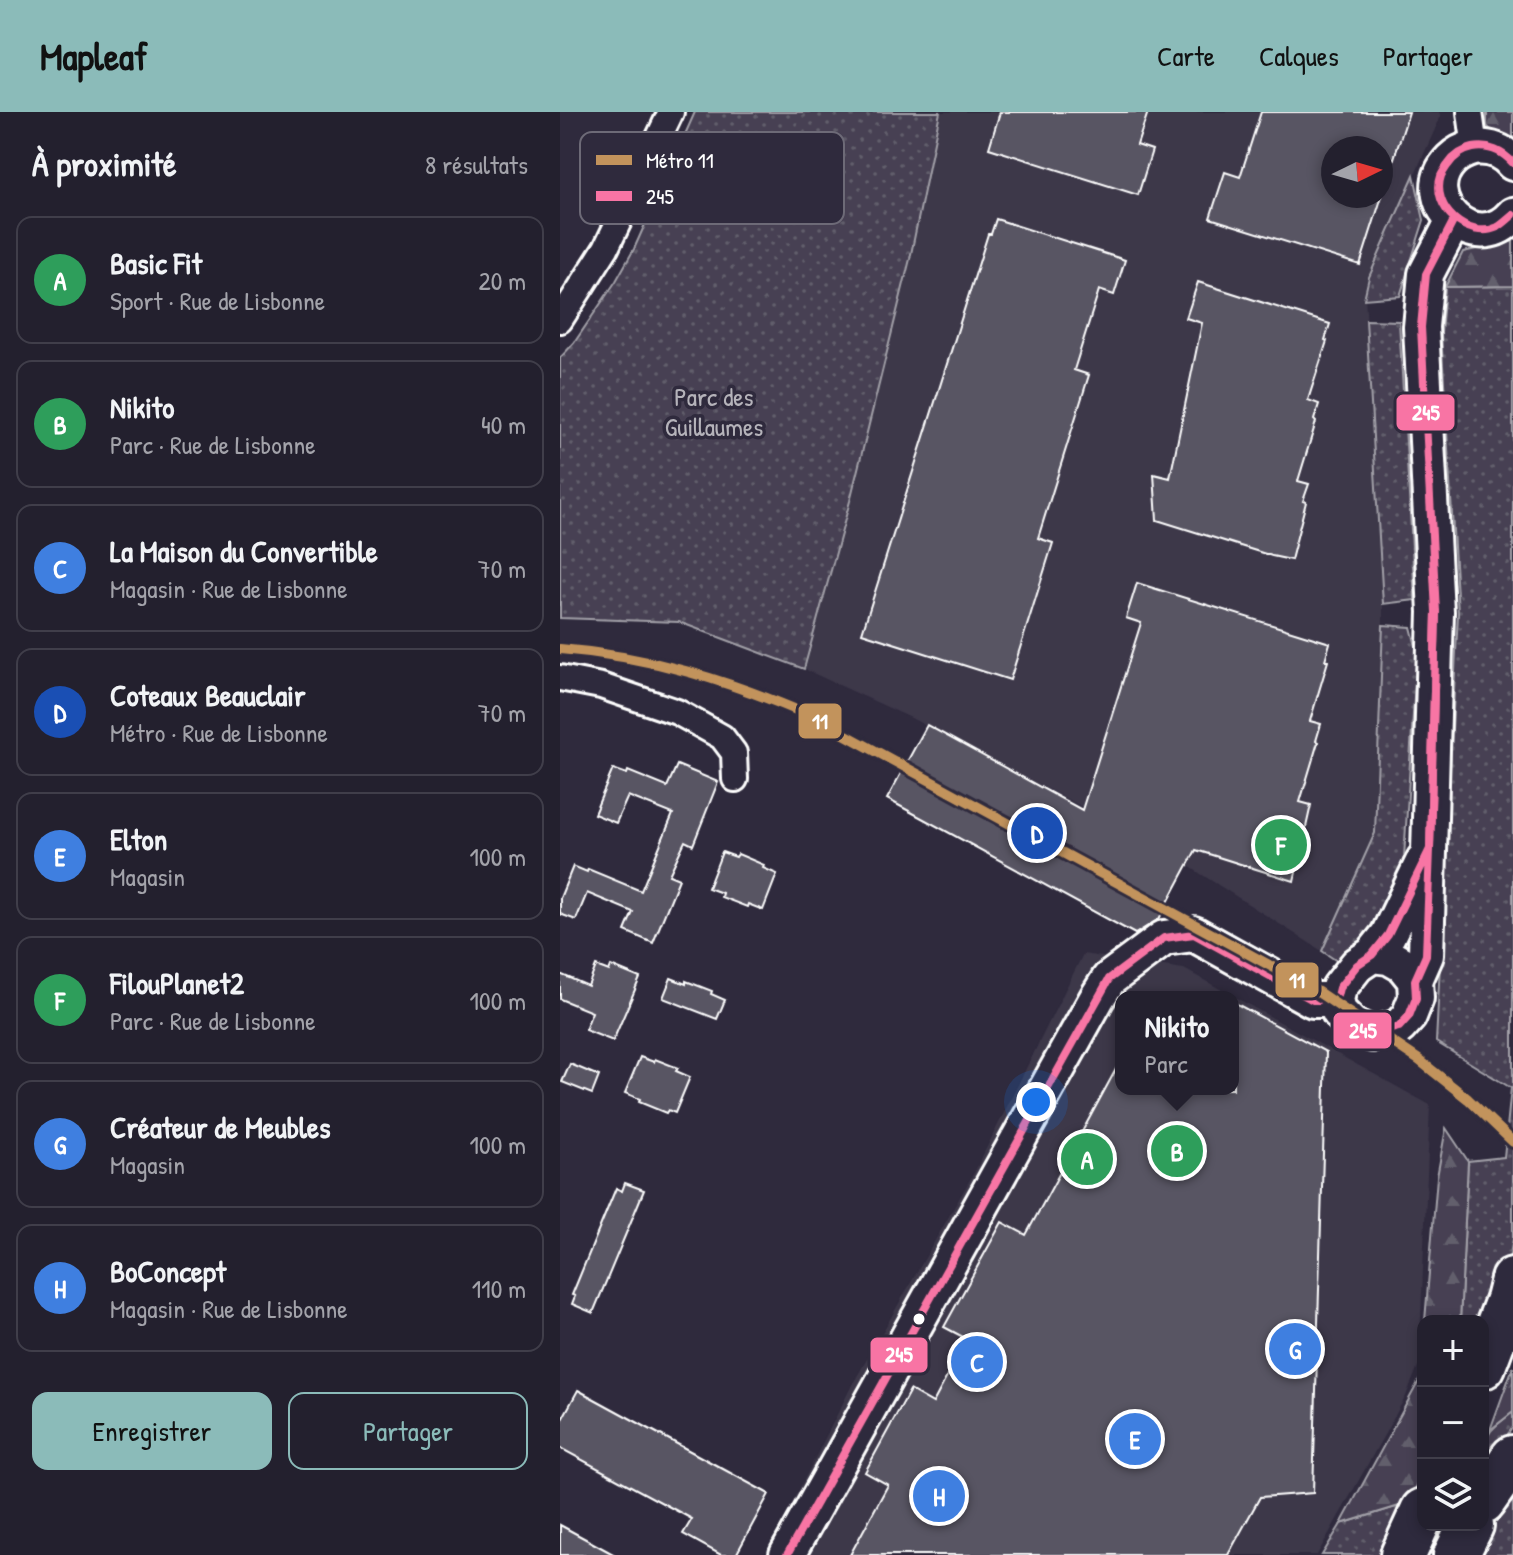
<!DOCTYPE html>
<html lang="fr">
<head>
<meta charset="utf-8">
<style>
	body { margin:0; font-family:"Patrick Hand",sans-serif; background:#2f2d3a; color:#f1f3f6 }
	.controls { position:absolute; right:24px; bottom:24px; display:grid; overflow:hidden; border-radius:16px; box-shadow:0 4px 12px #0003 }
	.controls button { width:72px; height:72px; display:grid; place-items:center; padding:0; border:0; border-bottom:2px solid #403e4a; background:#23202e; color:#f1f3f6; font:40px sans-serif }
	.compass { position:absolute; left:761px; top:24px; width:72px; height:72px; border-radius:50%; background:#23202e; box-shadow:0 4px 12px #0003; rotate:85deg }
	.you { position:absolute; left:476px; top:990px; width:28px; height:28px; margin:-20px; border:6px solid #fff; border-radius:50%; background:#1a73e8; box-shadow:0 0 0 12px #1a73e833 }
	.badge { display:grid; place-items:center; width:52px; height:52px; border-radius:50%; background:#8bbbb9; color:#fff; font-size:26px; font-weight:700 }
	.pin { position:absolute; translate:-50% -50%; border:4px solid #fff; box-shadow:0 2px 8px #0006 }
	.popup { position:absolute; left:555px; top:879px; width:124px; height:104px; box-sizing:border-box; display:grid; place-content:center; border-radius:16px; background:#23202e; filter:drop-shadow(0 2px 6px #0005); font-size:26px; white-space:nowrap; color:#a3a3aa }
	.popup b { font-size:30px; color:#f1f3f6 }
	.popup::after { content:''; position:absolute; left:50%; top:100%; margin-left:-16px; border:16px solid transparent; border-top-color:#23202e }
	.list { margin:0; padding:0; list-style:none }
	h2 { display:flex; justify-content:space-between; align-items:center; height:104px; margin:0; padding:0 32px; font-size:34px }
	h2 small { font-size:26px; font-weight:400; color:#a3a3aa }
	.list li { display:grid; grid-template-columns:52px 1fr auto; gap:24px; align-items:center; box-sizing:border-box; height:128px; margin:0 16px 16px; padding:0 16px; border:2px solid #403e4a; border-radius:16px }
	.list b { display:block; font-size:30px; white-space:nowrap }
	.list p { margin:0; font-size:26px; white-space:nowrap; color:#a3a3aa }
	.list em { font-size:26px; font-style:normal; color:#a3a3aa }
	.actions { display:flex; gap:16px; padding:24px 32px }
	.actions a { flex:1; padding:18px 0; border:2px solid #8bbbb9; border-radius:16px; text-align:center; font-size:28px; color:#8bbbb9 }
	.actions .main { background:#8bbbb9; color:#111 }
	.icon { flex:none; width:44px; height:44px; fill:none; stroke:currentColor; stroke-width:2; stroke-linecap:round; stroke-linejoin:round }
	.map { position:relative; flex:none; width:953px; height:1443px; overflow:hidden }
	header { display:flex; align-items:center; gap:48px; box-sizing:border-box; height:112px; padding:0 40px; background:#8bbbb9; color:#111 }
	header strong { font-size:38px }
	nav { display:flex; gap:44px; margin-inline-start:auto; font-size:28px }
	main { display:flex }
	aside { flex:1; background:#23202e }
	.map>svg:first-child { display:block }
</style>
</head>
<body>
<header>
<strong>Mapleaf</strong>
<nav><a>Carte</a><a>Calques</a><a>Partager</a></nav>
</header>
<main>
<aside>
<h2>À proximité<small>8 résultats</small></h2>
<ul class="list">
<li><span class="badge" style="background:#2e9e5b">A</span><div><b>Basic Fit</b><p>Sport · Rue de Lisbonne</p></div><em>20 m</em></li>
<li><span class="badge" style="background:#2e9e5b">B</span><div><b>Nikito</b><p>Parc · Rue de Lisbonne</p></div><em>40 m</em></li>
<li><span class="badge" style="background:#3f7fe0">C</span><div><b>La Maison du Convertible</b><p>Magasin · Rue de Lisbonne</p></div><em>70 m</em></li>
<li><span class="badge" style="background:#1a4fb4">D</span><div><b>Coteaux Beauclair</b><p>Métro · Rue de Lisbonne</p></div><em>70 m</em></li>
<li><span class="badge" style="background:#3f7fe0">E</span><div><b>Elton</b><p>Magasin</p></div><em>100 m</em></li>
<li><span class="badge" style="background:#2e9e5b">F</span><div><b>FilouPlanet2</b><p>Parc · Rue de Lisbonne</p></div><em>100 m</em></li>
<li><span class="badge" style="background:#3f7fe0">G</span><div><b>Créateur de Meubles</b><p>Magasin</p></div><em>100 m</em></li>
<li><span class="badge" style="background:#3f7fe0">H</span><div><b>BoConcept</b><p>Magasin · Rue de Lisbonne</p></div><em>110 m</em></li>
</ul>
<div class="actions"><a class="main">Enregistrer</a><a>Partager</a></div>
</aside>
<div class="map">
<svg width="953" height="1443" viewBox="0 0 953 1443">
	<defs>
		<pattern id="grass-dots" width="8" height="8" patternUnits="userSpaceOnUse" patternTransform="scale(2)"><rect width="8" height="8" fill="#464152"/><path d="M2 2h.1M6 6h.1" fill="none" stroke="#625e6c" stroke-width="1.8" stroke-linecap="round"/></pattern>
		<pattern id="forest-firs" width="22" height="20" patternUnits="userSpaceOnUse" patternTransform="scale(2)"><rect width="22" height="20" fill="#464152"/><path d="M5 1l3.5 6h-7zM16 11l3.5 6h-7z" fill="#625e6c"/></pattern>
	</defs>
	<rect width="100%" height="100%" fill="#2f2a3d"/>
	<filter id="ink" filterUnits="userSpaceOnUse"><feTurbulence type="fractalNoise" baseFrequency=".0125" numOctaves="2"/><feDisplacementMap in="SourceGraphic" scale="16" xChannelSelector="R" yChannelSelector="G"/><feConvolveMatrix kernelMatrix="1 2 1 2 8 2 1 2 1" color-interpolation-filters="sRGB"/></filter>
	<g filter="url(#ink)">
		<!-- built -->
		<g fill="#3c3749" fill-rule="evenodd">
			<path d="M 380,0 L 879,0 L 881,4 L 809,164 L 805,182 L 823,492 L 823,532 L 815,721 L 762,839 L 597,734 L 351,606 L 244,557 L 350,147 ZM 773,36 L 821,36 L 821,84 L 773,84 Z"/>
			<path d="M 523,842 L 624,857 L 870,993 L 859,1252 L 846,1284 L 757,1443 L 206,1443 L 291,1275 L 415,1059 ZM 561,885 L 673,885 L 673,977 L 561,977 Z"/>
		</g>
		<!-- grass -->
		<g fill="url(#grass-dots)" stroke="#a2a0a8" stroke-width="2">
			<polygon points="135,0 380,0 350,147 290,389 244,557 119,510 0,506 0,246 14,231 56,169 74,137"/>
			<polygon points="854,63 864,108 840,184 804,187 809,165"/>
			<polygon points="953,174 953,1127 949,1148 923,1209 900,1209 908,1049 944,1045 951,976 876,930 898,501 881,221 885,175"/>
			<polygon points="806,208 839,209 855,488 823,492"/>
			<polygon points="823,513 851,515 857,538 844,746 827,803 811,828 777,849 762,839 815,721"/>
			<path d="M 953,1300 L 953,1315 L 923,1356 C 923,1323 927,1320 953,1300 Z"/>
			<polygon points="953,1372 953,1443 915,1443"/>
			<polygon points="849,1391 822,1443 762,1443 781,1412"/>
		</g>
		<!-- forest -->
		<g fill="url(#forest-firs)" stroke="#a2a0a8" stroke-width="2">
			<polygon points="927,0 953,0 953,38 947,35 927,14"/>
			<polygon points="953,129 953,174 885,175 903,140"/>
			<polygon points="886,1016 908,1049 900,1209 865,1209 877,1065"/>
			<polygon points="863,1234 863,1360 849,1391 781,1412 860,1267"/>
			<polygon points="953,1255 953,1300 930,1318"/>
		</g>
		<!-- building -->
		<g fill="#595564" stroke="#fff" stroke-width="2">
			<polygon points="440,0 588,0 577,33 592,38 578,83 429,36"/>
			<polygon points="701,0 849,0 825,74 821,74 821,36 773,36 773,84 822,84 800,153 650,106 665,60 680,65"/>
			<polygon points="436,107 565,148 554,183 539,178 514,258 529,263 478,426 493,431 450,568 302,521 428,122 431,122"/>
			<polygon points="638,170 770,212 765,228 767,229 748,288 759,292 754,308 756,310 738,369 749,372 743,389 746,390 731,448 712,444 597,408 594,362 610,366 642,211 626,206"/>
			<polygon points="577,471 770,531 765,548 768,549 750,609 761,612 756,629 758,630 740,690 751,693 734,769 636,738 599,807 575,822 327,687 367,613 522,698 581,511 566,506"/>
			<polygon points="117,653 158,670 133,733 125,729 109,763 119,767 93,831 65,819 73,800 27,781 16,808 0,802 0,786 13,754 27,760 28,757 81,779 113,702 68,684 56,711 34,702 53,657 67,662 68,659 107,675"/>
			<polygon points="162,740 176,745 178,742 204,753 203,756 217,762 203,798 188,792 187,795 161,785 162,781 148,776"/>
			<polygon points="36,854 49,859 51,854 80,866 53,929 25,918 32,900 0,887 0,862 28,874"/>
			<polygon points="111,866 126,872 126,869 152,879 151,882 165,888 157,907 103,886"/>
			<polygon points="673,890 766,940 753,1381 700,1385 668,1443 290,1443 328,1373 305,1360 350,1278 373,1291 407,1227 384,1215 442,1110 466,1123 561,948 561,977 673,977"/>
			<polygon points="80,945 94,950 95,947 118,956 116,959 130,965 115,1001 108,998 106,1001 79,990 80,987 65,981"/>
			<polygon points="10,952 39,964 32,982 2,970"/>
			<polygon points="65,1071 84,1078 33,1201 12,1192 15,1184 12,1183 56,1076 62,1079"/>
			<polygon points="18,1278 209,1382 176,1443 161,1443 123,1422 132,1407 0,1336 0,1311"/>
			<polygon points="0,1413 55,1443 0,1443"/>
		</g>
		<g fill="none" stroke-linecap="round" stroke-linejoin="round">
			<!-- street casing -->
			<g stroke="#fff" stroke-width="30">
				<g id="street">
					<polyline points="910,0 915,36"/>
					<polyline points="0,208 46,136 111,0"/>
					<polyline points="0,566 41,574 117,600 162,625 174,641 175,667"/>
				</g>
			</g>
			<!-- secondary casing -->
			<g stroke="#fff" stroke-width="40">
				<g id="secondary">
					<path d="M 953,51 C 943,39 929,34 913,36 C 905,38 897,42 891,48 C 853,87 915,147 953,103"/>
					<polyline points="812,843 829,845 843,853 855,868 856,886 849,904 839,915 813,922 804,919 792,913 779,900 776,888 779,876 797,853 812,843 828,823 864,748"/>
					<polyline points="855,868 866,843 876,500 861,215 866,162 894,108"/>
					<polyline points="227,1443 537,886 549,867 604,826 634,822 753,888 776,888"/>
				</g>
			</g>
			<!-- highway casing -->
			<g stroke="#fff" stroke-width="50">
				<g id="highway">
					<polyline points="923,1254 948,1188 953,1168"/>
					<polyline points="923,1389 953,1346"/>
					<polyline points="843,1443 863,1399"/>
					<polyline points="896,1443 911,1413"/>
				</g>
			</g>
			<!-- street -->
			<use href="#street" stroke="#2f2a3d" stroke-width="24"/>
			<!-- secondary -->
			<use href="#secondary" stroke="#2f2a3d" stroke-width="34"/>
			<!-- highway -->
			<use href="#highway" stroke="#2f2a3d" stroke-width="44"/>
			<!-- bus-1 casing -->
			<g stroke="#2f2a3d" stroke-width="14">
				<g id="bus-1">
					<path d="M 953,51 C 943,40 929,33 913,36 C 903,38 894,44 888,53 C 887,54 881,63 881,64 C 870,95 908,129 938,115 C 943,112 948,107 953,103"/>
					<polyline points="876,500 861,215 866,162 894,108"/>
					<polygon points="870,737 866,843 855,868 856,886 849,904 839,915 813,922 804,919 792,913 779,900 776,888 779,876 797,853 812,843 828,823"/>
					<polyline points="870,737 876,500"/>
					<polyline points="870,737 876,500"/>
					<polyline points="227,1443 549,867 604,826 634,822 753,888 776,888"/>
				</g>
			</g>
			<!-- bus-1 -->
			<use href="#bus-1" stroke="#f874a4" stroke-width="8"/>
			<!-- metro-1 casing -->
			<g stroke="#2f2a3d" stroke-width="16">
				<path id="metro-1" d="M 0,537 C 91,544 170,569 253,605 L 755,878 L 859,948 L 908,987 L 953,1030"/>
			</g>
			<!-- metro-1 -->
			<use href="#metro-1" stroke="#c2935c" stroke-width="10"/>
		</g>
	</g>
	<!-- markers -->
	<circle fill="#fff" stroke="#2f2a3d" stroke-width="3" cx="359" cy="1207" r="7"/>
	<g text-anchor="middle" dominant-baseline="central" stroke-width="7" stroke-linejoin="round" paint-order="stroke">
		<!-- park labels -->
		<g font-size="26" fill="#b5b3ba" stroke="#2f2a3d">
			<text x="154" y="284">Parc des<tspan x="154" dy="30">Guillaumes</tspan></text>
		</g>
	</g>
	<!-- legend -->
	<rect x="20" y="20" width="264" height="92" rx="12" fill="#2f2a3d" stroke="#6d6a77" stroke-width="2"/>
	<rect x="36" y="43" width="36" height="10" fill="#c2935c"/>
	<rect x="36" y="79" width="36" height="10" fill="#f874a4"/>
	<g font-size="22" fill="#fff">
		<text x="86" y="56">Métro 11</text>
		<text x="86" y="92">245</text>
	</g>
	<g stroke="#2f2a3d" stroke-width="3">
		<rect x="835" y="281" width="61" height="39" rx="8" fill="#f874a4"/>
		<rect x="237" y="590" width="46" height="38" rx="8" fill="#c2935c"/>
		<rect x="714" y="849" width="46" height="38" rx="8" fill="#c2935c"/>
		<rect x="772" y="899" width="61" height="39" rx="8" fill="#f874a4"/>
		<rect x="309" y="1224" width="60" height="38" rx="8" fill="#f874a4"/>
	</g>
	<g font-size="22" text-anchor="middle" font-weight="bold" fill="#fff">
		<text x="866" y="308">245</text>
		<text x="260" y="617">11</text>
		<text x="737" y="876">11</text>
		<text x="803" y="926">245</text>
		<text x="339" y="1250">245</text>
	</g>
</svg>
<div class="controls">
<button>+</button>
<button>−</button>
<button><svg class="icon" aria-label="layers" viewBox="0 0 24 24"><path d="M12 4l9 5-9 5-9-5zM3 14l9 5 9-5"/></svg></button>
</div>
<svg class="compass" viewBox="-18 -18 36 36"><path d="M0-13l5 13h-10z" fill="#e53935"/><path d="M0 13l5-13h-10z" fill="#a3a3aa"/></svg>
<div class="you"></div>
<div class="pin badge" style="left:527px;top:1047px;background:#2e9e5b">A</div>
<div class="pin badge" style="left:617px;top:1039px;background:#2e9e5b">B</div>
<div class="popup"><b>Nikito</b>Parc</div>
<div class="pin badge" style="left:417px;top:1250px;background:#3f7fe0">C</div>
<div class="pin badge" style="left:477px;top:721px;background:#1a4fb4">D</div>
<div class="pin badge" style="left:575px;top:1327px;background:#3f7fe0">E</div>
<div class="pin badge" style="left:721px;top:733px;background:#2e9e5b">F</div>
<div class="pin badge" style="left:735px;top:1237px;background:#3f7fe0">G</div>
<div class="pin badge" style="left:379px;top:1384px;background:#3f7fe0">H</div>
</div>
</main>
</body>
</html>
